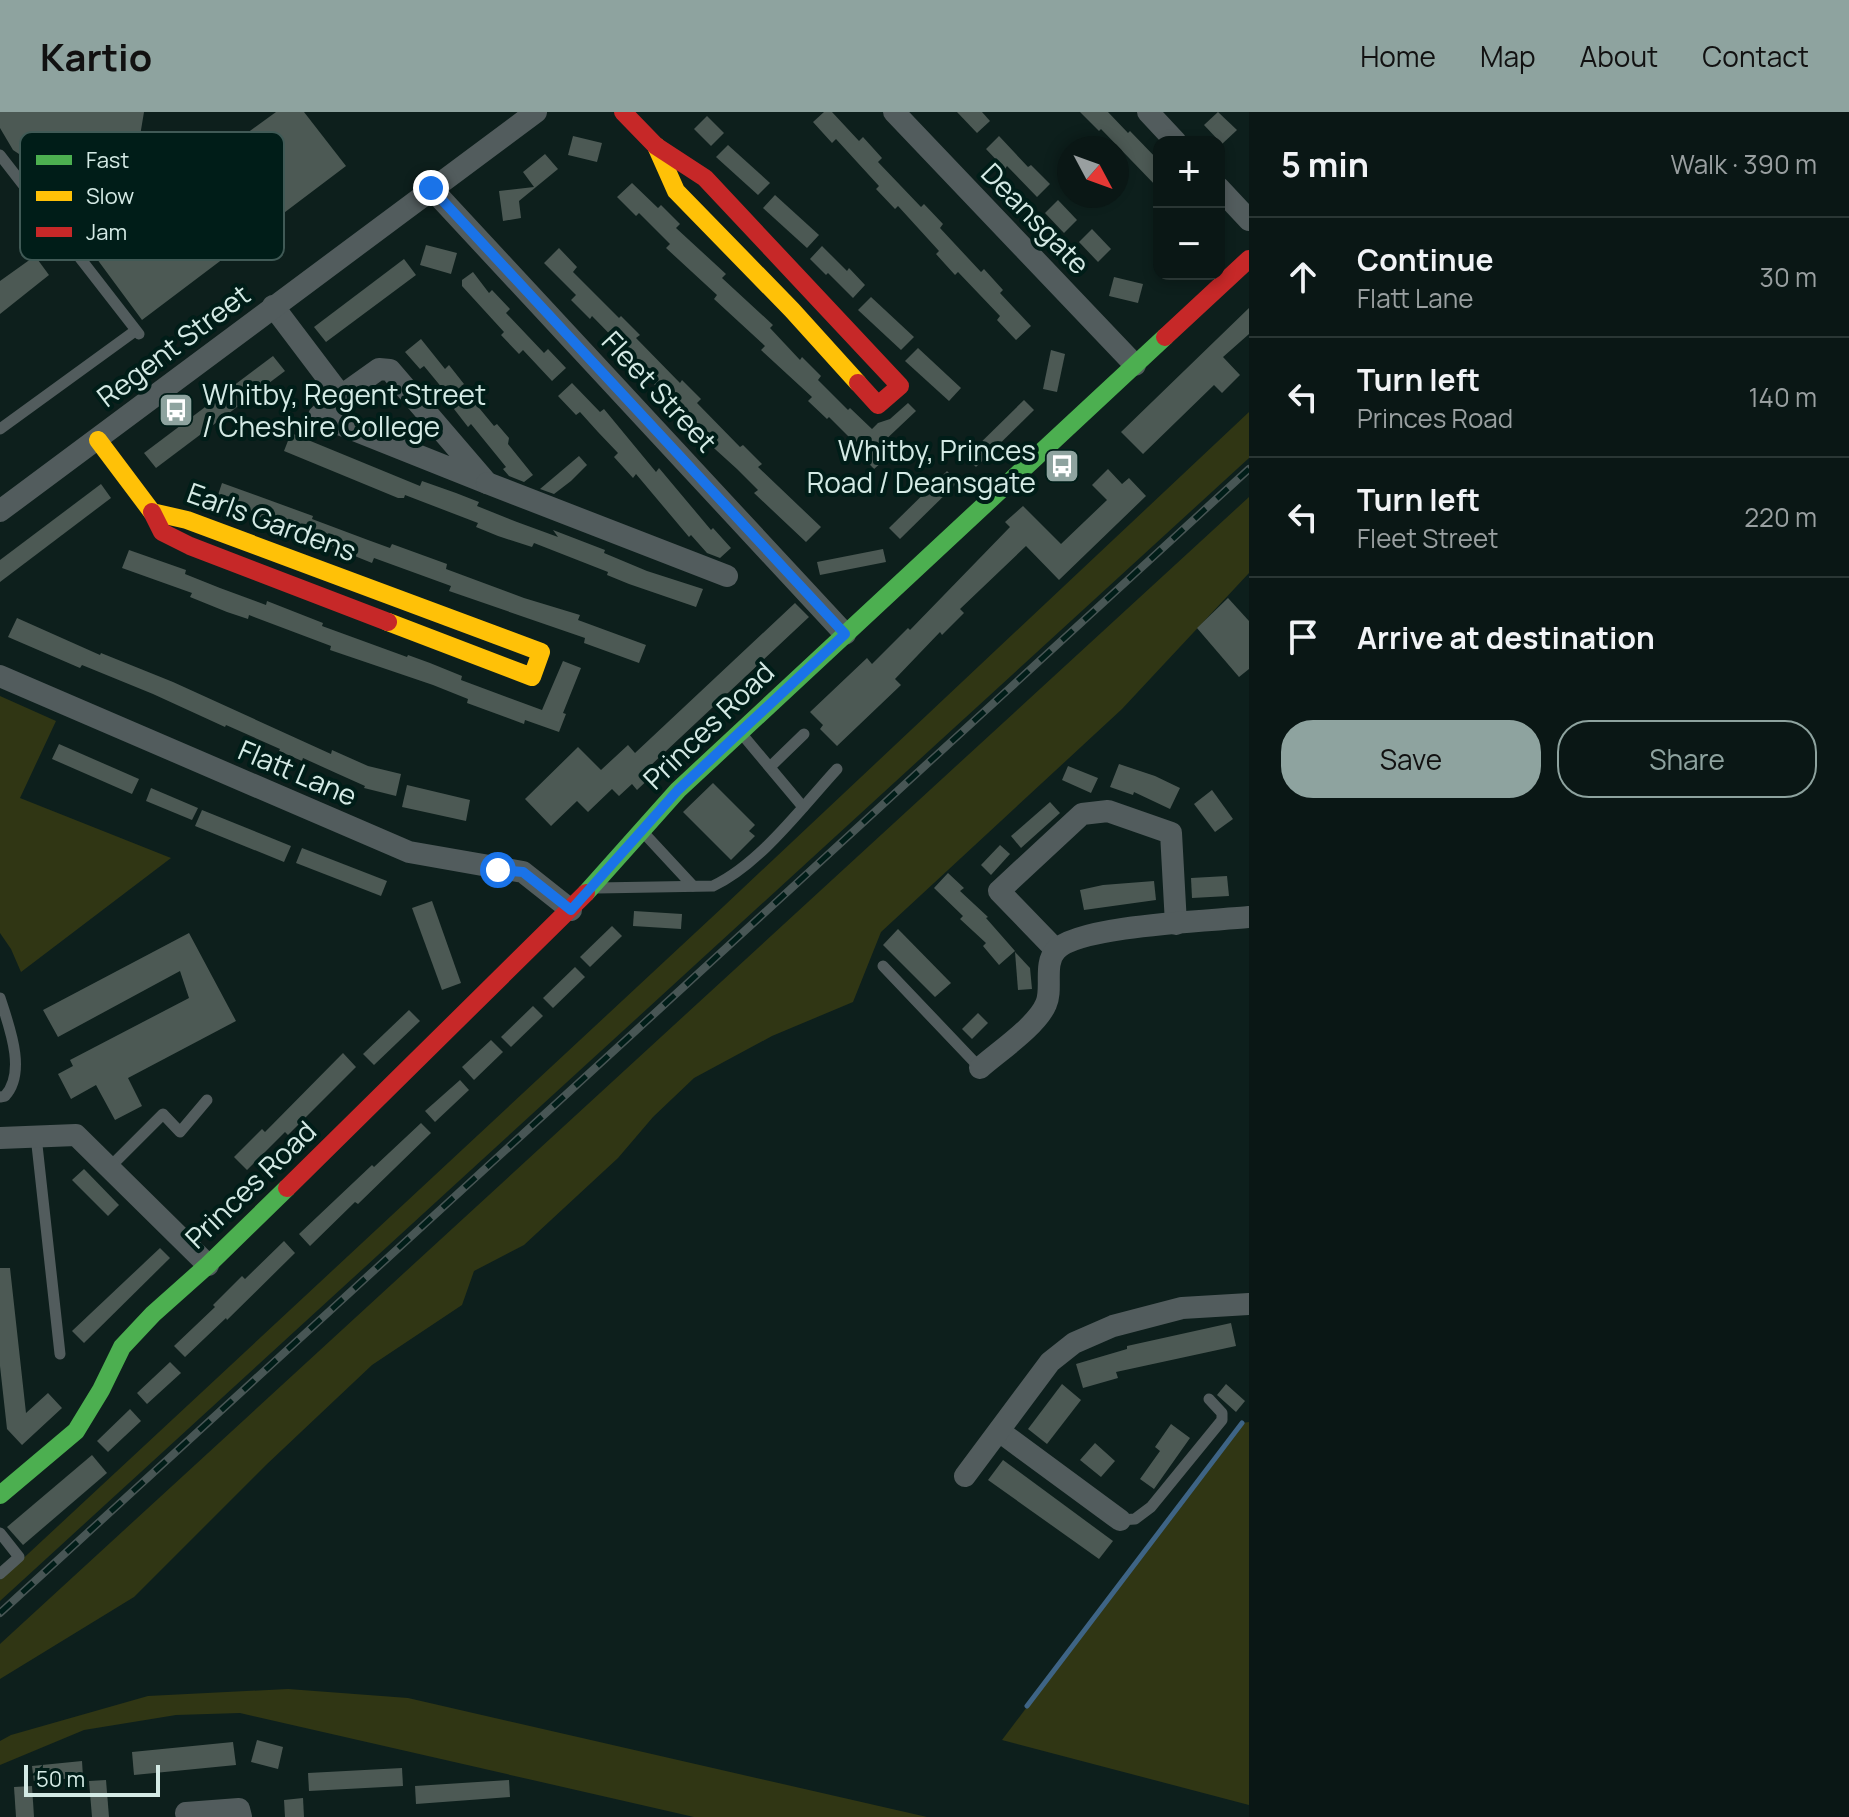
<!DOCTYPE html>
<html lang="en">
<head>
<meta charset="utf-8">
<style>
	body { margin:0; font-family:Manrope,sans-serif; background:#13201e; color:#f1f3f6 }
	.controls { position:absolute; right:24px; top:24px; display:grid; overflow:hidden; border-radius:16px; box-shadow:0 4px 12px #0003 }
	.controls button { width:72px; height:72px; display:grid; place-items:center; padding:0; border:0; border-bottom:2px solid #2a3634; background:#0a1715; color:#f1f3f6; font:40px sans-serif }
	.compass { position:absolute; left:1057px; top:24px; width:72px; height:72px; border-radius:50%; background:#0a1715; box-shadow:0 4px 12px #0003; rotate:131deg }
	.scale { position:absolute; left:24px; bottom:20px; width:136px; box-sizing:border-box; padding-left:8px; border:4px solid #d4eae5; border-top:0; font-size:22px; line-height:28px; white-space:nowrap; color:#d4eae5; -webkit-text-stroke:6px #001d18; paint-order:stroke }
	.stop { position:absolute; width:24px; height:24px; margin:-18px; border:6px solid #1a73e8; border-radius:50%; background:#fff }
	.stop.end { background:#1a73e8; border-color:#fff; box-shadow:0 2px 8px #0008 }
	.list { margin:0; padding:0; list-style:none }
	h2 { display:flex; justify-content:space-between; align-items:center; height:104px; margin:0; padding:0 32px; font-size:34px }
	h2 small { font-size:26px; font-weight:400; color:#999fa0 }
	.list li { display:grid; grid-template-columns:52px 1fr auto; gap:24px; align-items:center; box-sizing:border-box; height:120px; padding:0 32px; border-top:2px solid #2a3634 }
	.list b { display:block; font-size:30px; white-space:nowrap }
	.list p { margin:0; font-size:26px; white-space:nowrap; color:#999fa0 }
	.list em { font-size:26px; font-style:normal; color:#999fa0 }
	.actions { display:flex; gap:16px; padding:24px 32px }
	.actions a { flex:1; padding:18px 0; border:2px solid #8ea39f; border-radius:32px; text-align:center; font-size:28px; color:#8ea39f }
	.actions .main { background:#8ea39f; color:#111 }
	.icon { flex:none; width:44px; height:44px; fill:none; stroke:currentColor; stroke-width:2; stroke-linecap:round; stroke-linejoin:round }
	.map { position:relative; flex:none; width:1249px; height:1705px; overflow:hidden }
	header { display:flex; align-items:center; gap:48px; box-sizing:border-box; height:112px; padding:0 40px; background:#8ea39f; color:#111 }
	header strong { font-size:38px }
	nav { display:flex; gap:44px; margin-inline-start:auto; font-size:28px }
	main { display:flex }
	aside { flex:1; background:#0a1715 }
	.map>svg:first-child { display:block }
</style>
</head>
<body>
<header>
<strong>Kartio</strong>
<nav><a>Home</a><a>Map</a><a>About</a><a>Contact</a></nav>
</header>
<main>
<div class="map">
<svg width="1249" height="1705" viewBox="0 0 1249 1705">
	<rect width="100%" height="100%" fill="#0d1f1c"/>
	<!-- green -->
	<g fill="#303614">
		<polygon points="1249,300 1249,346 0,1489 0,1468 724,794"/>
		<polygon points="1249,385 1249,461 1122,597 881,820 853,890 772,924 694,966 653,1005 618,1046 524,1133 474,1159 462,1193 372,1253 266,1353 134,1485 0,1567 0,1532"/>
		<polygon points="0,584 56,609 20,686 171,746 21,860 11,837 0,821"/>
		<polygon points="1249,1310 1249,1693 1002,1628 1242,1311"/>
		<polygon points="288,1577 408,1586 927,1705 694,1705 240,1601 176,1603 84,1618 0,1653 0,1629 11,1623 148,1584"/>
	</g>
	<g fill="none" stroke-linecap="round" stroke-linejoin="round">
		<!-- stream -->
		<polyline stroke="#3e6485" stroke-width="5" points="1027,1594 1242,1311"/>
	</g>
	<!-- building -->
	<g fill="#4c5954">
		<polygon points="0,0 144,0 140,24 177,72 276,0 304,0 346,54 142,208 32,59 34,52 13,38 0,16"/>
		<polygon points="824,0 832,0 859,29 863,25 882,46 878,50 921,95 924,92 943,112 940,116 981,160 984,157 1003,178 1000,181 1031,214 1016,228 997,208 1000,204 958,160 955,163 945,152 936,142 939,139 898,94 895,97 876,77 879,74 857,50 836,27 832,31 813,10"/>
		<polygon points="957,0 982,0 990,9 977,21"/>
		<polygon points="1080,0 1108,0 1128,21 1130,19 1159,49 1159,77 1101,17 1099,19"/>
		<polygon points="1218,0 1237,18 1222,32 1204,13"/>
		<polygon points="707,4 724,21 711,34 694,17"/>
		<polygon points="573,24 602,31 597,50 568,43"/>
		<polygon points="999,24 1028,55 1031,53 1050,72 1037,85 1007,54 1005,57 986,37"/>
		<polygon points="728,33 770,71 758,83 716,45"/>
		<polygon points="545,42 558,57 519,89 521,106 503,109 499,79 534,75 523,60"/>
		<polygon points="632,71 658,96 661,93 680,112 676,116 726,162 722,166 773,213 770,216 800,248 802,245 821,264 818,268 848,298 850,296 872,317 878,311 890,307 908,291 916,299 880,333 890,343 874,357 856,338 859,335 829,305 827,307 808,289 812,285 761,238 765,234 714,187 717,183 666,136 670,132 639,101 636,104 617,85"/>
		<polygon points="775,83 819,123 807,136 763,96"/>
		<polygon points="1058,88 1077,108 1064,121 1045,101"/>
		<polygon points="1092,117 1111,137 1098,150 1079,130"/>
		<polygon points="426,133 457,141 451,162 420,153"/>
		<polygon points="822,134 847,159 849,156 865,173 853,186 828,161 826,163 810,147"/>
		<polygon points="559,136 577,155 573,160 619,206 621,204 640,223 636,226 680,271 682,268 701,287 697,291 740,335 743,333 762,352 758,355 821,415 806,430 754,381 758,378 737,357 694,318 698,314 677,292 633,254 637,250 592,204 590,207 571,188 576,183 544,151"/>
		<polygon points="35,144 49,163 0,202 0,169"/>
		<polygon points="404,147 416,163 326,230 314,215"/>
		<polygon points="473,160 489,181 492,178 510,197 506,201 544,241 548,237 566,256 552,269 523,238 519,242 501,223 504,220 462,174 462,168"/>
		<polygon points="1114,165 1143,172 1138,191 1109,184"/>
		<polygon points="871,185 914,225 901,238 858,198"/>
		<polygon points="1249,196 1249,222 1223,245 1240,263 1222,281 1214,273 1143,342 1121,320"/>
		<polygon points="421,227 445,257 449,253 464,272 461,274 494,314 497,312 509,326 508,332 533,363 524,370 509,364 503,357 506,355 471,312 468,315 454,297 457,294 424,254 420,257 405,240"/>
		<polygon points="918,236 961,276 949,289 905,249"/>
		<polygon points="1051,238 1065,242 1057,280 1043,277"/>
		<polygon points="273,244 285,259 156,356 144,341"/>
		<polygon points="572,271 600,300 604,297 656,360 659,356 711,418 713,416 731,436 720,446 707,441 691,423 689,425 636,362 633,366 614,345 618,341 598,320 580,300 576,303 558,284"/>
		<polygon points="1024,288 1034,298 976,355 966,345"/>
		<polygon points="291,321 420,374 422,369 456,381 479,390 477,394 517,410 558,425 553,418 605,438 604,441 647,459 703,477 696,495 629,472 607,463 608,460 534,431 532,435 498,424 476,415 478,411 405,383 404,386 398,386 284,339"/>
		<polygon points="579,344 587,353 571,369 554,382 540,377"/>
		<polygon points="1108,357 1122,372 1129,366 1146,384 1059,468 1026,434 960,497 964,501 942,523 940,520 895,567 901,573 837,634 820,617 823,613 810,600 867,546 872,552 908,516 910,518 1010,415 1005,410 1023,394 1061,432 1107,388 1092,373"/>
		<polygon points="947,359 958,370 900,427 889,416"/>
		<polygon points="222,371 313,404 312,407 368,428 390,436 392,432 447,452 446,457 524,486 580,503 578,508 646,533 639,551 584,531 585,526 449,479 451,474 374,446 372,451 315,428 316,426 216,389"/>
		<polygon points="101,372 111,386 0,470 0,448"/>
		<polygon points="883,437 886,450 820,463 817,450"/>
		<polygon points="129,438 186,458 185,462 220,476 266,493 267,489 323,511 322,514 407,545 408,543 430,551 462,564 461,568 542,598 563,549 581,556 563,601 566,602 559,620 525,608 524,612 467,591 468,587 433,573 330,538 331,534 249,503 248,507 227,500 190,485 192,481 122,456"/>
		<polygon points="1228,486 1249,509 1249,557 1239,565 1197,516"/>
		<polygon points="795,491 809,505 649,655 654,662 637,678 632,672 619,684 612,677 588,700 577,689 551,714 525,687 578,635 601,658 628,633 635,641"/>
		<polygon points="17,506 100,543 101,541 173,570 331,642 332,638 368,654 401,662 396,684 364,676 365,674 336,661 303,646 302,649 279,639 280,637 226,613 225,615 153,582 82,553 80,556 8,525"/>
		<polygon points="59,632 139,667 132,682 52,647"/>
		<polygon points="1119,652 1155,664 1180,676 1170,697 1134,680 1133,683 1110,675"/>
		<polygon points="1068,654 1098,666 1091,681 1062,668"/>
		<polygon points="713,671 755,713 749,719 755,724 731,748 683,700"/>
		<polygon points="407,673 470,688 466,709 402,695"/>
		<polygon points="151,676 198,696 192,708 146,689"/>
		<polygon points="1212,678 1233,707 1215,720 1194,692"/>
		<polygon points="1050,690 1060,701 1021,736 1011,724"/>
		<polygon points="202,698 291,734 284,750 195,714"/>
		<polygon points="1000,733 1010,742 991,763 981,753"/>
		<polygon points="302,736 387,769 381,784 296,751"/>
		<polygon points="948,761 964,776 960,779 988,805 986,806 1015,839 999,853 983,834 986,831 960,807 963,804 934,776"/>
		<polygon points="1227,764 1229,784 1192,786 1191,766"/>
		<polygon points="1154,769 1156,788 1084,798 1080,778 1103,773"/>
		<polygon points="432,789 461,871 442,878 412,796"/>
		<polygon points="634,799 682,802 681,817 633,814"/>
		<polygon points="612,814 622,824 590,855 580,845"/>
		<polygon points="898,817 951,871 935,885 883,833"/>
		<polygon points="189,821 236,909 128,966 142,994 115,1008 96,973 71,987 58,962 73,954 70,948 189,886 180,859 58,925 43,898"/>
		<polygon points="1015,840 1030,856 1032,877 1018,878"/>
		<polygon points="575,855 585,865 553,896 543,886"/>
		<polygon points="533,894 543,904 511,935 501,925"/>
		<polygon points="409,898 420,909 374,953 363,942"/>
		<polygon points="978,901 988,911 972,927 962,917"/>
		<polygon points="491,928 503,940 474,968 462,955"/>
		<polygon points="343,941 356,955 288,1023 285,1020 247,1058 234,1045 262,1017 265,1020"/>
		<polygon points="460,968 469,978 435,1010 425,999"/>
		<polygon points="421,1011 431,1021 358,1092 355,1090 310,1134 299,1122 372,1053 374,1055"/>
		<polygon points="84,1057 119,1093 108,1104 72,1068"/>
		<polygon points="284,1129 295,1141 227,1208 226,1206 185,1245 174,1234 215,1195 213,1193 242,1164 245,1167"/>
		<polygon points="160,1136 170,1146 84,1231 72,1219"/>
		<polygon points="0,1156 10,1156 26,1301 48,1281 62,1296 22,1333 7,1317 0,1254"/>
		<polygon points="1231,1211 1236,1234 1116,1260 1118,1266 1083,1276 1076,1252 1127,1237 1127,1234"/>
		<polygon points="170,1250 181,1261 147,1292 137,1281"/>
		<polygon points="1062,1272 1081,1288 1047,1332 1028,1317"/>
		<polygon points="1226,1272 1245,1289 1236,1300 1217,1283"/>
		<polygon points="130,1297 141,1309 108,1340 97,1329"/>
		<polygon points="1171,1312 1190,1326 1154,1377 1140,1367 1160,1339 1155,1335"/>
		<polygon points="1095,1331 1115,1349 1101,1365 1080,1348"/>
		<polygon points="92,1343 107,1361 23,1433 7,1415"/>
		<polygon points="1003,1348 1113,1429 1099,1447 988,1368"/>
		<polygon points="257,1628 283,1635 278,1657 251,1650"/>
		<polygon points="233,1630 236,1653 134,1663 132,1640"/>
		<polygon points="82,1649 83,1665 34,1670 32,1654"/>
		<polygon points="402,1656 403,1674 309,1679 308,1661"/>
		<polygon points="106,1668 109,1705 92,1705 89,1669"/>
		<polygon points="509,1668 510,1685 416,1692 415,1674"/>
		<polygon points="32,1674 34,1705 16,1705 14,1675"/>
		<polygon points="303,1686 304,1705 285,1705 284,1688"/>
	</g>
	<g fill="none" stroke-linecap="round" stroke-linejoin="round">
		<!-- lane -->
		<g stroke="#525c5d" stroke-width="11">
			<polyline points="0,43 139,222"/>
			<polyline points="0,317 135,219"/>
			<polyline points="741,621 803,695"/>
			<polyline points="770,655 804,622"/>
			<polyline points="642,719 693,774"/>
			<path d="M 597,776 L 713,774 C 760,752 802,695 837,657"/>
			<polyline points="883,854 980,956"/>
			<path d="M 0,886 C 9,914 27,960 5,984 L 0,985"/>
			<polyline points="36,1024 60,1242"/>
			<polyline points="109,1056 163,1002 180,1020 207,988"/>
			<polyline points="1120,1408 1135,1407 1151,1395 1222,1308 1222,1301 1209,1287"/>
			<polyline points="0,1421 19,1445 0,1462"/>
		</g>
		<!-- street -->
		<g stroke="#525c5d" stroke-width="22">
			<polyline points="894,0 1135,253"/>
			<polyline points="1148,0 1176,30"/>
			<polyline points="431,76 845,522"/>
			<polyline points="1219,76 1249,108"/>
			<polyline points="273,194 341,284 379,257 390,258 487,371 319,304 341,284"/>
			<polyline points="487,371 727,464"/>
			<polyline points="0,399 536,0"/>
			<polyline points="0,564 409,740 523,760 571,798"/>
			<polyline points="1056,838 999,779 1082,702 1108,699 1171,721 1176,812"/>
			<path d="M 980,956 C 998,940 1037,914 1046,892 C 1053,877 1043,852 1056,838 C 1079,813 1211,809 1249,805"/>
			<polyline points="0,1026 76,1023 208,1153"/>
			<polyline points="999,1319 1120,1408"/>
			<polyline points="965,1364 1050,1250 1074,1231 1113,1214 1182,1196 1249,1192"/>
			<polyline points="186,1701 239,1697 241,1705"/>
		</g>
		<!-- fast -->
		<g stroke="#4caf50" stroke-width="18">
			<polyline points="586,781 678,678 1165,225"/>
			<polyline points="0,1383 76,1319 101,1278 122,1235 153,1202 208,1153 287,1076"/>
		</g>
		<!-- slow -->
		<g stroke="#ffc107" stroke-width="18">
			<polyline points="656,34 676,79 792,198 858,271"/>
			<polyline points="98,328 152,400 187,408 541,540 532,565 388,510"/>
		</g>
		<!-- jam -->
		<g stroke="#c62828" stroke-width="18">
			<polyline points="623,0 656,34 705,66 900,274 878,293 858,271"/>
			<polyline points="1165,225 1249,147"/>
			<polyline points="152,400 162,420 190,434 388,510"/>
			<polyline points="287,1076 586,781"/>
		</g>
		<!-- rail casing -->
		<g stroke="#485655" stroke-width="8">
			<polyline id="rail" points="0,1501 1249,357"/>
		</g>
		<!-- rail -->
		<use href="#rail" stroke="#001d18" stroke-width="5" stroke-dasharray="15" stroke-linecap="butt"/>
	</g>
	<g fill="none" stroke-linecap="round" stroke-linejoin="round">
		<!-- route -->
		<polyline stroke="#1a73e8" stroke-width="10" points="431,76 845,522 678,678 571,798 523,760 498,758"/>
	</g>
	<!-- icons -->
	<defs>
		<g id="bus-square" transform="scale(1.8)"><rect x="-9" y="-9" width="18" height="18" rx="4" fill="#8ea39f" stroke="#001d18"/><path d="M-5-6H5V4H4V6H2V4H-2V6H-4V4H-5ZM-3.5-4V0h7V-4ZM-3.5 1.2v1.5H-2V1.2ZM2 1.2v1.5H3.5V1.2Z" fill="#fff"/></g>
	</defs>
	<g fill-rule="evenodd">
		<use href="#bus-square" x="176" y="298"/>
		<use href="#bus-square" x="1062" y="354"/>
	</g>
	<g text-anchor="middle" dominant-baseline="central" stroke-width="8" stroke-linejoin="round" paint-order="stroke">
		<!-- street labels -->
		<g font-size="28" fill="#d4eae5" stroke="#001d18">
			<text transform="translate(1036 106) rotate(46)">Deansgate</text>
			<text transform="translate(173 233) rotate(-37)">Regent Street</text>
			<text transform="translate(660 279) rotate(47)">Fleet Street</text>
			<text transform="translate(272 409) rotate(20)">Earls Gardens</text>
			<text transform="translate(708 613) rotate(-44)">Princes Road</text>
			<text transform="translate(298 660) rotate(23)">Flatt Lane</text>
			<text transform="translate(250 1072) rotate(-44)">Princes Road</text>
		</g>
		<!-- poi labels -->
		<g font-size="28" fill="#d4eae5" stroke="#001d18" text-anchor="start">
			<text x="202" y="282">Whitby, Regent Street<tspan x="202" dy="32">/ Cheshire College</tspan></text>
			<text x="1036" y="338" text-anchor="end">Whitby, Princes<tspan x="1036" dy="32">Road / Deansgate</tspan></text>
		</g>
	</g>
	<!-- legend -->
	<rect x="20" y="20" width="264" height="128" rx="12" fill="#001d18" stroke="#405a56" stroke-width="2"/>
	<rect x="36" y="43" width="36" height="10" fill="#4caf50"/>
	<rect x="36" y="79" width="36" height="10" fill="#ffc107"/>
	<rect x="36" y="115" width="36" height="10" fill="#c62828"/>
	<g font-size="22" fill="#d4eae5">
		<text x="86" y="56">Fast</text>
		<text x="86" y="92">Slow</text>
		<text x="86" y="128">Jam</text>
	</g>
</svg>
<div class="controls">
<button>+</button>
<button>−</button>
</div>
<svg class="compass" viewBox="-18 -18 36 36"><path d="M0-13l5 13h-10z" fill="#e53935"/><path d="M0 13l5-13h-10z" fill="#999fa0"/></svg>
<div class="scale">50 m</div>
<div class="stop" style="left:498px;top:758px"></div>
<div class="stop end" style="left:431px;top:76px"></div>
</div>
<aside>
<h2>5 min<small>Walk · 390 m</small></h2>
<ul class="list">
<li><svg class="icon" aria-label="ahead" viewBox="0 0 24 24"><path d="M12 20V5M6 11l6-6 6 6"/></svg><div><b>Continue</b><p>Flatt Lane</p></div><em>30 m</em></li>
<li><svg class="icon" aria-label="left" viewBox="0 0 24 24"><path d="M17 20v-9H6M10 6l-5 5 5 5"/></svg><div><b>Turn left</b><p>Princes Road</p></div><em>140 m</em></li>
<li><svg class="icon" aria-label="left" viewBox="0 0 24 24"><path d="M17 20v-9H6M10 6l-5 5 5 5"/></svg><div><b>Turn left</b><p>Fleet Street</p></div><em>220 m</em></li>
<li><svg class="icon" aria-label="arrive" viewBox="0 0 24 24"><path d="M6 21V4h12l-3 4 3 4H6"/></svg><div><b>Arrive at destination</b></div></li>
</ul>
<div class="actions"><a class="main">Save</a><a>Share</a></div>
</aside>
</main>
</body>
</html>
